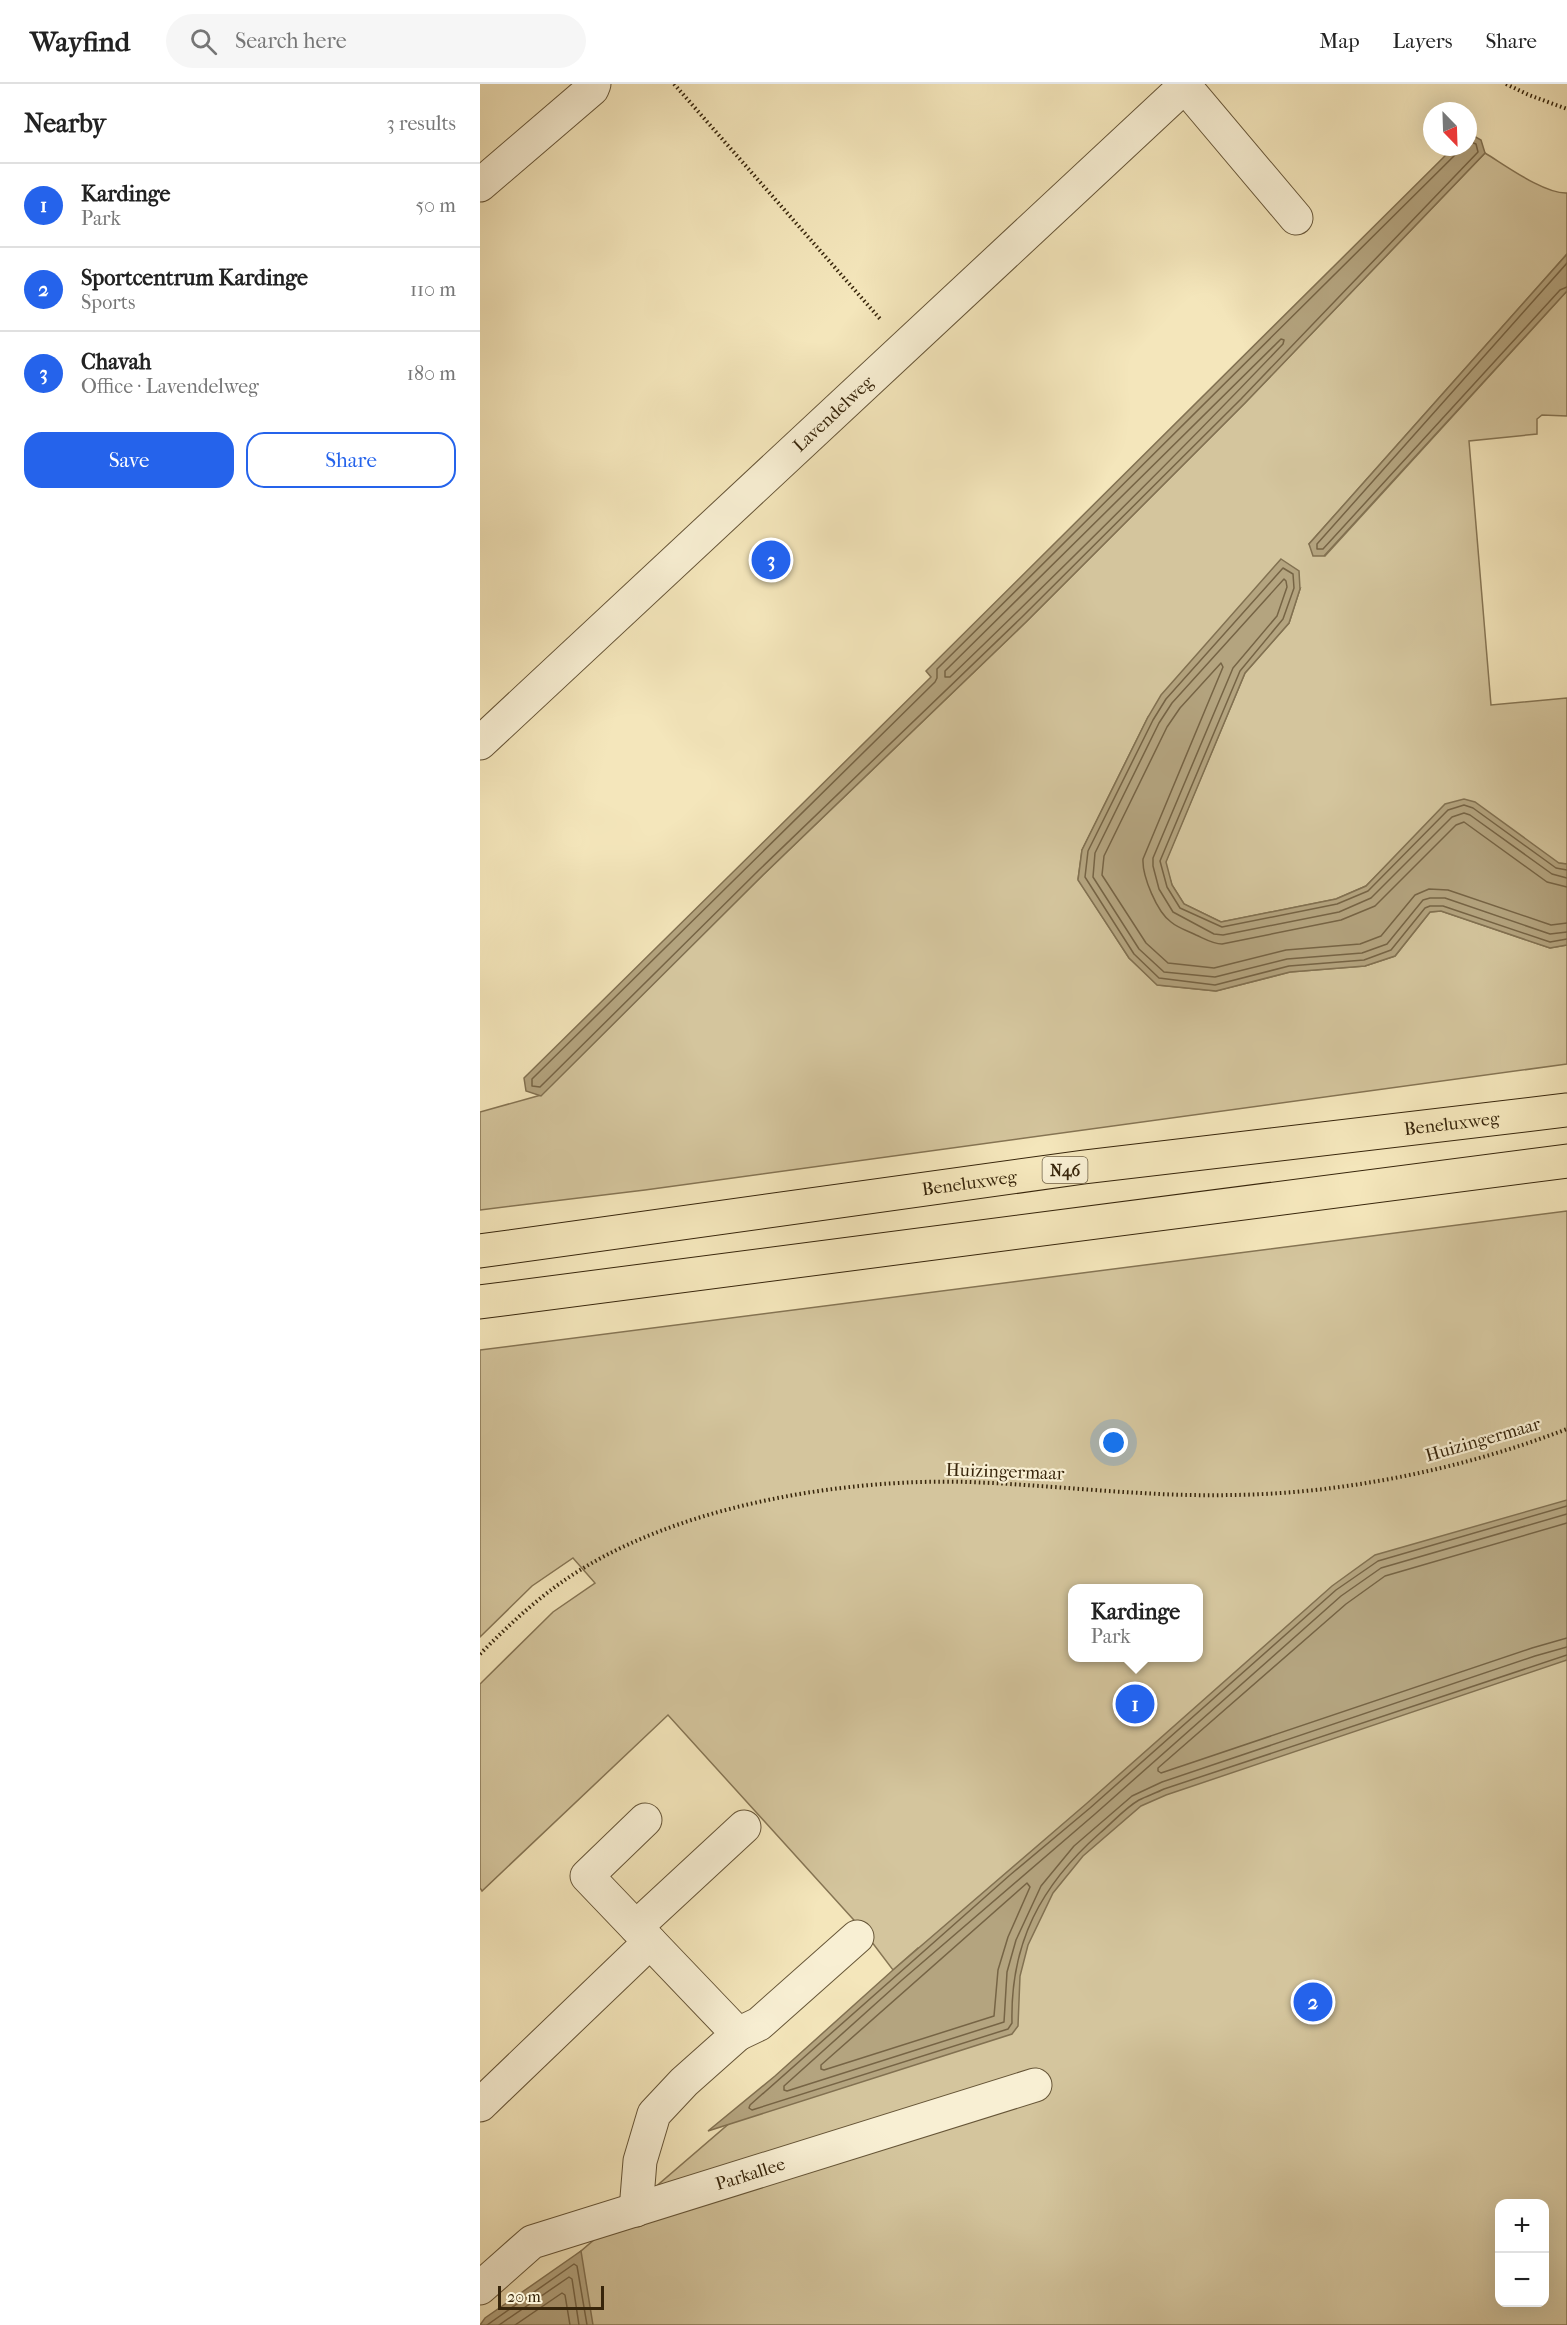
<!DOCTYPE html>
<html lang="en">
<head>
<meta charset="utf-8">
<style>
	body { margin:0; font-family:"IM FELL French Canon",serif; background:#f6f6f6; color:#222 }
	.controls { position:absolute; right:18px; bottom:18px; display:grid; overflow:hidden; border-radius:12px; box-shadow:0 6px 24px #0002 }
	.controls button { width:54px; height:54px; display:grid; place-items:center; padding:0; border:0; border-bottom:2px solid #e0e0e0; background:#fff; color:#222; font:30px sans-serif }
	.compass { position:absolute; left:943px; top:18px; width:54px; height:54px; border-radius:50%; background:#fff; box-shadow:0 6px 24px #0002; rotate:157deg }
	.scale { position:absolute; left:18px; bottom:15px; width:106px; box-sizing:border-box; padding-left:6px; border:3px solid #37250b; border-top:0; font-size:16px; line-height:21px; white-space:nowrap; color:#37250b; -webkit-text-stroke:4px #f8efd3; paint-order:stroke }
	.you { position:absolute; left:634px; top:1359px; width:21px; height:21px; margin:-15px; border:4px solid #fff; border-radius:50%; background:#1a73e8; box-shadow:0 0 0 9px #1a73e833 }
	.badge { display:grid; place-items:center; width:39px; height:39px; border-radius:50%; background:#2563eb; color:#fff; font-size:20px; font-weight:700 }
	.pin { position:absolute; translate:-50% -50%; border:3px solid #fff; box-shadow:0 2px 6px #0006 }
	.popup { position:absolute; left:588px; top:1500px; width:135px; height:78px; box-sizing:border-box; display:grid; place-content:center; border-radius:12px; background:#fff; filter:drop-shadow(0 2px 4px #0005); font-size:20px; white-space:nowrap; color:#767676 }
	.popup b { font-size:22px; color:#222 }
	.popup::after { content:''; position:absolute; left:50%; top:100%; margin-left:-12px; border:12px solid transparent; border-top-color:#fff }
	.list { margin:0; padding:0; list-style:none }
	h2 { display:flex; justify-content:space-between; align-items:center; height:78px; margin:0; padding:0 24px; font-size:26px }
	h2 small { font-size:20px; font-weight:400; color:#767676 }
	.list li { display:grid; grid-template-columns:39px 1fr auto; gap:18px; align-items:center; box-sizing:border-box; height:84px; padding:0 24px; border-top:2px solid #e0e0e0 }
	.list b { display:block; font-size:22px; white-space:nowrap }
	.list p { margin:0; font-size:20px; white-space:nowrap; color:#767676 }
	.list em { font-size:20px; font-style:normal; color:#767676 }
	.actions { display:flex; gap:12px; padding:18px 24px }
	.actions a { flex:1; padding:14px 0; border:2px solid #2563eb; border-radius:18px; text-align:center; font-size:21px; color:#2563eb }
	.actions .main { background:#2563eb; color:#fff }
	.icon { flex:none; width:33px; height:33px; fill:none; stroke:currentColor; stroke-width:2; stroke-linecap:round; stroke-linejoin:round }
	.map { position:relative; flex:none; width:1087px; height:2241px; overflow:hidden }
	header { display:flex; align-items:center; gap:36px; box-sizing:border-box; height:84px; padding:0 30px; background:#fff; border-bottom:2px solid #e0e0e0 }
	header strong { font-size:28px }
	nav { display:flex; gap:33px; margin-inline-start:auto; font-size:21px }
	.search { width:420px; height:54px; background:#f6f6f6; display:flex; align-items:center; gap:15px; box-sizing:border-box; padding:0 21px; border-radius:33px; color:#767676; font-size:22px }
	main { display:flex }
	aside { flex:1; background:#fff }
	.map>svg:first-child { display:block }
</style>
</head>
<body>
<header>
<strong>Wayfind</strong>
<div class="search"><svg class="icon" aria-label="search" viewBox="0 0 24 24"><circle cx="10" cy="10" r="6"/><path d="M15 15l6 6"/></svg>Search here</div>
<nav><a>Map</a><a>Layers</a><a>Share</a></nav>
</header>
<main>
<aside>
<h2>Nearby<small>3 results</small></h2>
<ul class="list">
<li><span class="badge">1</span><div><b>Kardinge</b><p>Park</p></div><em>50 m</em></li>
<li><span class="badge">2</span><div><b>Sportcentrum Kardinge</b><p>Sports</p></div><em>110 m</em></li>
<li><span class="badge">3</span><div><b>Chavah</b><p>Office · Lavendelweg</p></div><em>180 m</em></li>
</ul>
<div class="actions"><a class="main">Save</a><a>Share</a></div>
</aside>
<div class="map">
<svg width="1087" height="2241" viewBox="0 0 1087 2241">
	<rect width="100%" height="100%" fill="#f4e6bb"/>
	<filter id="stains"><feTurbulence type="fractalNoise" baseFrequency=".00333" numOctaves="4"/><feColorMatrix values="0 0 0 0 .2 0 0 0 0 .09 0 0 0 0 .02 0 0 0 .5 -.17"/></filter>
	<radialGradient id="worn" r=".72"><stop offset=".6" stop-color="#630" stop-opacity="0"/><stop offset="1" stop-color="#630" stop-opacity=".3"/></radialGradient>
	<!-- green -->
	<g fill="#d4c59d" stroke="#867554" stroke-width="1.5" fill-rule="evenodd">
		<path d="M 1005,69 C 1025,81 1064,110 1087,109 L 1087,170 L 829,460 L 845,472 L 1087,207 L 1087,332 L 1062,331 L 1057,335 L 1057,350 L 989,357 L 1011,621 L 1087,614 L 1087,780 L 925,763 L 886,802 L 856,815 L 741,838 L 704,820 L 692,801 L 685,779 L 765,589 L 809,539 L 820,505 L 668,633 L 602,766 L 598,795 L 649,874 L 678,901 L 736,907 L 810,888 L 885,882 L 915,872 L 950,828 L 961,827 L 1070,864 L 1087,861 L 1087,980 L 165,1106 L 0,1126 L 0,1028 L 61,1011 L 283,791 L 546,538 L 765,319 Z"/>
		<path d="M 1087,1127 L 1087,2241 L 15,2241 L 445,1871 L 438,1864 L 413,1886 L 382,1845 L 188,1631 L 2,1807 L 0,1804 L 0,1600 L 73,1528 L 115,1499 L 93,1474 L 52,1502 L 0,1553 L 0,1266 ZM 592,1504 L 718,1504 L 718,1574 L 592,1574 ZM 1020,2120 L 1064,2120 L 1064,2218 L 1020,2218 Z"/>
	</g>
	<!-- water -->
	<g fill="#b4a47f" stroke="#827151" stroke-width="1.5">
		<polygon points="992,51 1001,56 1005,69 765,319 546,538 283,791 61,1012 46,1007 44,994 451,593 446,587 974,63 988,63 988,52"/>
		<polygon points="1087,170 1087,207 844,472 833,472 829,460"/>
		<polygon points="801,475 819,487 820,505 809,539 765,589 686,778 692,801 704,820 741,838 856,815 886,802 965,720 984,715 995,718 1079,779 1087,780 1087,861 1070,864 961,827 950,828 915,872 885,882 810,888 736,907 677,901 649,874 598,796 602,766 668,633 681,611"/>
		<polygon points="1087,1416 1087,1576 686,1711 661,1722 603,1772 573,1809 548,1861 540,1892 538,1942 532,1950 228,2047 295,1992 413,1886 606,1720 852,1502 895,1471"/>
		<polygon points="101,2167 113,2241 0,2241 5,2234"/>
	</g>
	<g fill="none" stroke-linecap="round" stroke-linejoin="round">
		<!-- shore -->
		<g stroke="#766445" stroke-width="1.5">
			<polyline points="978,63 976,70 457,585 457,594 455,598 52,995 52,1002 60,1003 279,786 542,533 761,315 998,68 996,60 988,57"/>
			<polyline points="1087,179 837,460 837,465 843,465 1080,206 1087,203"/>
			<path d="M 801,255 L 804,256 L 803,260 C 695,373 583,484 470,593 L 465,593 L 465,587 Z"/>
			<polyline points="1087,786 1076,784 993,724 984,721 968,726 888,807 857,820 742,843 700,824 687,803 680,777 760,587 803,535 814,504 813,490 803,484 686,615 673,636 608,767 605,793 654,870 679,894 735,901 809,882 884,876 911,866 945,824 950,822 963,822 1070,858 1087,855"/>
			<polyline points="1087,794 1072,790 990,731 984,729 972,733 891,814 859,828 743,851 734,850 693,828 679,805 673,782 673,774 753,584 797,532 807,503 806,497 804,495 692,619 679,639 615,769 613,793 659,865 684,888 735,893 807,875 882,869 907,860 943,816 950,814 965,814 1070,850 1087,848"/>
			<path d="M 1087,803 L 1067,798 L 984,738 L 976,741 L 895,822 L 861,836 L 742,860 C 733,860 725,855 716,851 C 708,847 698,844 691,838 C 677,828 662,792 663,775 L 743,583 L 741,579 L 700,624 L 687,643 L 624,772 L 622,791 L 666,859 L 688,879 L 734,884 L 806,866 L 880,860 L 901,852 L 935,811 L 949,805 L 968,806 L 1071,841 L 1087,839"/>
			<path d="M 1087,1422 L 898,1477 L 856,1506 L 610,1724 L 530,1791 L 270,2021 L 269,2024 L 272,2026 L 528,1945 L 532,1939 C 530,1859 561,1801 620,1749 C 632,1739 645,1724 659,1716 C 667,1712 676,1709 684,1705 L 1087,1571"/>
			<polyline points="1087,1430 901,1484 861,1512 615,1730 422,1896 304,2002 304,2006 307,2007 524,1938 527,1888 536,1856 561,1802 594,1762 652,1712 682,1698 1055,1572 1087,1563"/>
			<polyline points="1087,1439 905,1492 866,1520 678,1684 678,1687 681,1689 1052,1564 1087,1554"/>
			<polygon points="547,1799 550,1803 528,1853 518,1886 514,1932 344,1986 341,1985 341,1981"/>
			<polyline points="7,2241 94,2180 97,2182 107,2241"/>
			<polyline points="19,2241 89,2193 92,2195 99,2241"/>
			<polyline points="35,2241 82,2209 85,2211 90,2241"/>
		</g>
		<!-- minor casing -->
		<g stroke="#665537" stroke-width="35">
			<g id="minor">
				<polyline points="703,0 816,134"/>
				<polyline points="0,101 112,5 114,0"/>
				<path id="s1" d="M 0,659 L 707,0"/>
				<polyline points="156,1843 264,1743"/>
				<polyline points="258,1950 279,1940 377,1853"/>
				<polyline points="0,2021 170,1858"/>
				<polyline points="156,2126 160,2077 174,2030 204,1998 258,1950 107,1792 165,1736"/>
				<path id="s2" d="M 0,2204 L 52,2158 L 555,2001"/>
			</g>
		</g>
		<!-- highway casing -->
		<g stroke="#37250b" stroke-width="35">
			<g id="highway">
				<path id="s3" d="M 0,1167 L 604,1083 L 1087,1026"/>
				<polyline points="0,1218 1087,1077"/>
			</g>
		</g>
		<!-- path -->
		<g stroke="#37250b" stroke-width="4" stroke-dasharray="1.5 3" stroke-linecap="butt">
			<polyline points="194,0 401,236"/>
			<polyline points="1026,0 1049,11 1087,25"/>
			<path d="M 0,1570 C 26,1544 52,1519 82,1498 C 188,1423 360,1394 488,1398 C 576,1401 663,1413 751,1411 C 862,1410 983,1385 1087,1345"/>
		</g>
		<!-- minor -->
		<use href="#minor" stroke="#f8efd3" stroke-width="33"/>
		<!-- highway -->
		<use href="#highway" stroke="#f4e6bb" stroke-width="33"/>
	</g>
	<g text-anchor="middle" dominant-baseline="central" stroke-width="4.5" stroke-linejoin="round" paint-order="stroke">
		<!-- shield labels -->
		<rect fill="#f8efd3" stroke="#716247" stroke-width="1.5" x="562.5" y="1073" width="45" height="26" rx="4.5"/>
		<g font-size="16" font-weight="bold" fill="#37250b">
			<text x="585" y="1086">N46</text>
		</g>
		<!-- street labels -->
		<g font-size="18" fill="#37250b" stroke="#f8efd3">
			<text stroke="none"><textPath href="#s1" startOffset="483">Lavendelweg</textPath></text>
			<text stroke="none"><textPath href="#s3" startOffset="980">Beneluxweg</textPath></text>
			<text stroke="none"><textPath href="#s3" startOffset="494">Beneluxweg</textPath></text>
			<text transform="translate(1003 1356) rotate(-16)">Huizingermaar</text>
			<text transform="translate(525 1388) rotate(2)">Huizingermaar</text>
			<text stroke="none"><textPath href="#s2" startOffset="298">Parkallee</textPath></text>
		</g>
	</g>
	<rect width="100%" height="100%" filter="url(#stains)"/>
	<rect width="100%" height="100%" fill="url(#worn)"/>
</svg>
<div class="controls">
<button>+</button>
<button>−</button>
</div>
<svg class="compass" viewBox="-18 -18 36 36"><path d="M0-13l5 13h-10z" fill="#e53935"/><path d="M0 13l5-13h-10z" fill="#767676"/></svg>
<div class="scale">20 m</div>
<div class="you"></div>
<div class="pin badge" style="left:655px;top:1620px">1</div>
<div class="popup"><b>Kardinge</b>Park</div>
<div class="pin badge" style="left:833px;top:1918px">2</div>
<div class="pin badge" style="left:291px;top:476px">3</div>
</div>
</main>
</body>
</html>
